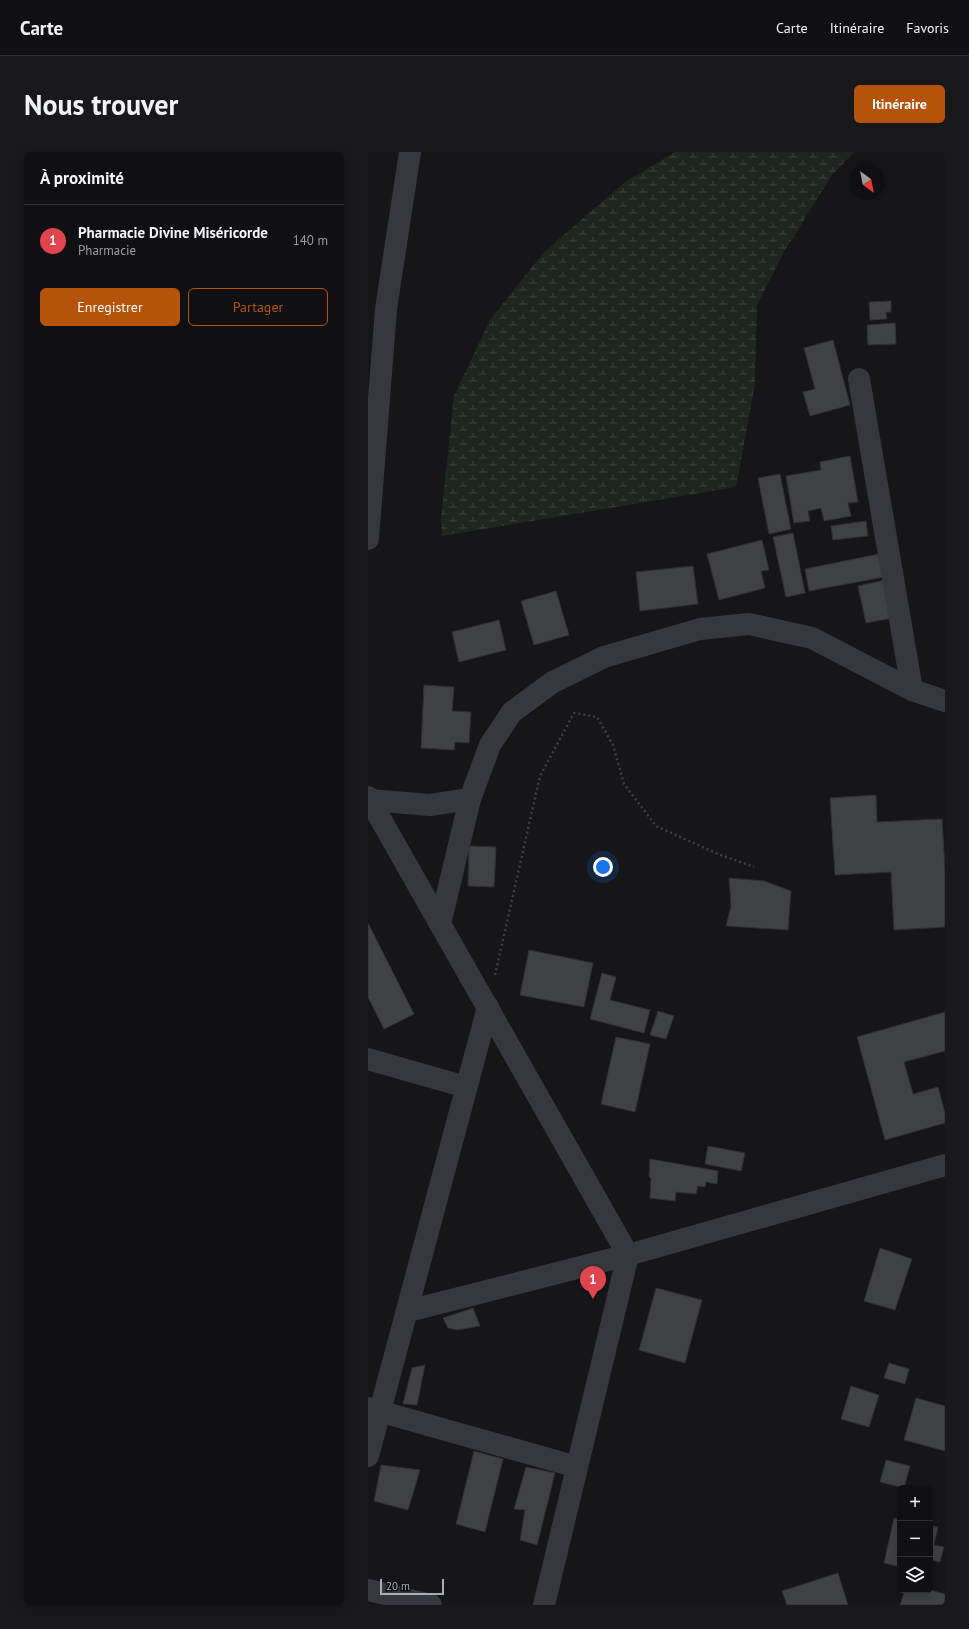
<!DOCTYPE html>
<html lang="fr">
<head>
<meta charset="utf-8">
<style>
	body { margin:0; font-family:"PT Sans",sans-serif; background:#19191b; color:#f1f3f6 }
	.controls { position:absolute; right:12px; bottom:12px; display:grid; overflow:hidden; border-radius:6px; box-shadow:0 2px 10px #0003 }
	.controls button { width:36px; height:36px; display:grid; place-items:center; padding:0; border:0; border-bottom:1px solid #303032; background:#101012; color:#f1f3f6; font:20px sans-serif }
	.compass { position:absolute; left:481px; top:12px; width:36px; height:36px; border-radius:50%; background:#101012; box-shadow:0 2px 10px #0003; rotate:148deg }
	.scale { position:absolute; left:12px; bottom:10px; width:64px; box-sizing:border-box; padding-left:4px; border:2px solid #a8adb8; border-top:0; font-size:11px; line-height:14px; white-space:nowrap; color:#a8adb8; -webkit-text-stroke:3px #111113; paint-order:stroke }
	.you { position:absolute; left:235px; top:715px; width:14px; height:14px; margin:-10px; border:3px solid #fff; border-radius:50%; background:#1a73e8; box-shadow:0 0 0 6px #1a73e833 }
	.badge { display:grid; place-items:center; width:26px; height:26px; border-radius:50%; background:#b45309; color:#fff; font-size:13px; font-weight:700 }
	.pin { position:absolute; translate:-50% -33px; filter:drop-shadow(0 1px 2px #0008) }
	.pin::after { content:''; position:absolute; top:21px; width:14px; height:12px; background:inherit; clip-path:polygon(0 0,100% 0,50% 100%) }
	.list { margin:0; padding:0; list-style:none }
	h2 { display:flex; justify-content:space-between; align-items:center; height:52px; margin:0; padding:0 16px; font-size:17px }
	h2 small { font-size:13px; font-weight:400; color:#9c9d9f }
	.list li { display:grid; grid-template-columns:26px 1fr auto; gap:12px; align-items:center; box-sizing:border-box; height:72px; padding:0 16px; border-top:1px solid #303032 }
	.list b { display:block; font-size:15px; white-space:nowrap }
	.list p { margin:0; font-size:13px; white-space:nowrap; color:#9c9d9f }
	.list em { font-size:13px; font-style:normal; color:#9c9d9f }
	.actions { display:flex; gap:8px; padding:12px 16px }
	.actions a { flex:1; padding:9px 0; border:1px solid #b45309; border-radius:6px; text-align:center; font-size:14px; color:#b45309 }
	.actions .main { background:#b45309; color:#fff }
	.icon { flex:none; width:22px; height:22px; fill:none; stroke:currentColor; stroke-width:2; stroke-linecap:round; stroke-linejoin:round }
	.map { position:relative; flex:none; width:577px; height:1453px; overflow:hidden; border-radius:6px }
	header { display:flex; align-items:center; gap:24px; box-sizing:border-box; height:56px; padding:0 20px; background:#101012; border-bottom:1px solid #303032 }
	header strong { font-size:19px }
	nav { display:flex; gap:22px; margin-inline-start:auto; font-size:14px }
	.intro { display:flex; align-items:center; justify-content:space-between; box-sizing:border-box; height:96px; padding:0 24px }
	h1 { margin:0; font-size:28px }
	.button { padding:10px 18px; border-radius:6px; background:#b45309; color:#fff; font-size:14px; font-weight:700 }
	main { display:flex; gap:24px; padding:0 24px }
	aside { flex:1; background:#101012; border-radius:6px; box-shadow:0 2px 10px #0003 }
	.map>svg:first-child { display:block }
</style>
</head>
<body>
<header>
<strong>Carte</strong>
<nav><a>Carte</a><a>Itinéraire</a><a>Favoris</a></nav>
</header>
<div class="intro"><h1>Nous trouver</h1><a class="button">Itinéraire</a></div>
<main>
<aside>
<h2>À proximité<small></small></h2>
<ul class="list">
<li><span class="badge" style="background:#e0444e">1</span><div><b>Pharmacie Divine Miséricorde</b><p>Pharmacie</p></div><em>140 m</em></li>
</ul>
<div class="actions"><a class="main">Enregistrer</a><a>Partager</a></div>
</aside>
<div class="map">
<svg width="577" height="1453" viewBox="0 0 577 1453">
	<defs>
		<pattern id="wetland-marsh" width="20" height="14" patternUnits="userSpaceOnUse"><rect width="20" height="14" fill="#1e261f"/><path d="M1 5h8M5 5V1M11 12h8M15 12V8" fill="none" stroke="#3c433d"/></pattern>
	</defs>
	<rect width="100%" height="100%" fill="#161618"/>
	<!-- wetland -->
	<polygon fill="url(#wetland-marsh)" points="307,0 486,0 464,23 416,100 389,153 387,232 368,335 74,384 73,367 86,244 122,168 176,100 257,30"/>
	<!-- building -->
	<g fill="#404145" stroke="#303034">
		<polygon points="523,149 523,160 518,160 519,167 502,168 501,150"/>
		<polygon points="527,171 528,192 500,193 499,173"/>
		<polygon points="465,188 482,253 442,264 435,240 447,237 436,196"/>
		<polygon points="482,304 490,350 480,351 483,364 456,369 453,356 440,359 442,369 426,371 418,324 453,318 452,310"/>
		<polygon points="412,322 423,377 401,382 390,326"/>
		<polygon points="498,369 500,384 465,388 463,374"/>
		<polygon points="425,381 437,441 418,445 405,385"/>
		<polygon points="394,388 401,418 393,419 397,436 351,448 339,402"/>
		<polygon points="511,402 516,425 441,439 437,417"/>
		<polygon points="325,414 330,452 272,459 268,420"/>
		<polygon points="517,428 524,466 498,471 490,434"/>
		<polygon points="188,439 201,483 166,493 153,449"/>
		<polygon points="131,468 138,498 91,510 84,480"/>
		<polygon points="56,533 86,535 84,559 103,560 101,591 87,590 86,598 53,596"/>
		<polygon points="508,643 509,670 574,667 577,718 577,775 526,778 523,720 467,723 462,646"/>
		<polygon points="101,694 128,695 126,735 100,734"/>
		<polygon points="361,726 396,729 423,739 420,778 358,774 363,754"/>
		<polygon points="0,771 46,862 16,877 0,845"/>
		<polygon points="161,798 225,811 216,855 152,843"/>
		<polygon points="234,821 248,825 242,848 282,858 276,881 222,867"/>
		<polygon points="290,859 306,864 298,887 282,883"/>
		<polygon points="577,860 577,899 536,910 545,942 570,935 577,961 577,971 517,988 489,885"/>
		<polygon points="248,885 282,892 267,960 233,952"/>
		<polygon points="340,994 377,1001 373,1019 337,1012"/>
		<polygon points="282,1007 350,1019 349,1032 338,1030 337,1035 330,1034 328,1042 308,1040 307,1049 282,1046 283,1027 281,1024"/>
		<polygon points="512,1096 544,1107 527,1158 496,1149"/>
		<polygon points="288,1136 334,1148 317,1211 271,1198"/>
		<polygon points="105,1156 112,1174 89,1178 80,1176 75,1166"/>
		<polygon points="521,1211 541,1217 537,1232 516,1226"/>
		<polygon points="57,1213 49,1253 35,1252 44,1216"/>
		<polygon points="483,1234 511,1243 501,1275 473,1267"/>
		<polygon points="548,1246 577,1254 577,1299 536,1288"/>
		<polygon points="106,1299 135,1307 117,1380 88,1372"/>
		<polygon points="518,1308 542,1314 536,1336 512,1330"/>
		<polygon points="13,1313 52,1318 40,1358 6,1349"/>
		<polygon points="158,1315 187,1321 169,1393 152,1388 157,1358 146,1357"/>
		<polygon points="526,1366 532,1367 532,1415 516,1411"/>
		<polygon points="562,1374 570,1375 566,1393 576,1395 572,1410 562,1408"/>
		<polygon points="470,1421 480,1453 419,1453 414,1439"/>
		<polygon points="537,1438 562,1438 577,1442 577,1453 532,1453"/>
	</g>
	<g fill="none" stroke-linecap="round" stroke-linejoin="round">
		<!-- path -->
		<polyline stroke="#3d3f44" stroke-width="2.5" stroke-dasharray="2 3" stroke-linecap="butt" points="127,823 172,624 206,561 229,565 245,593 256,632 288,674 350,702 386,715"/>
		<!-- minor -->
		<g stroke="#37383d" stroke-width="22">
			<polyline points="491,227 544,538"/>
			<polyline points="0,387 18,157 42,0"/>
			<polyline points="0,645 260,1103 176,1453"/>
			<polyline points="2,648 62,653 102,647"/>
			<polyline points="72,772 102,647 122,593 144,560 185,530 236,505 332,477 381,472 444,486 544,538 577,549"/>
			<polyline points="0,907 98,935"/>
			<polyline points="40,1159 260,1103 577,1013"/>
			<polyline points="0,1256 209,1315"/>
			<polyline points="0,1304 120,855"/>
			<polyline points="0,1438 63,1453"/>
		</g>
	</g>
</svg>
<div class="controls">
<button>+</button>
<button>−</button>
<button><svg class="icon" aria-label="layers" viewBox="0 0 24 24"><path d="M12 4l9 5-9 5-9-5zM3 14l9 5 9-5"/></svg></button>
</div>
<svg class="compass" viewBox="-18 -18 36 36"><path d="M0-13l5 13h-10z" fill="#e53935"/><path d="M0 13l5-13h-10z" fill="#9c9d9f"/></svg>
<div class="scale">20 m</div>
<div class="you"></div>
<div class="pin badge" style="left:225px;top:1147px;background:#e0444e">1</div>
</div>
</main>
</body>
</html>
